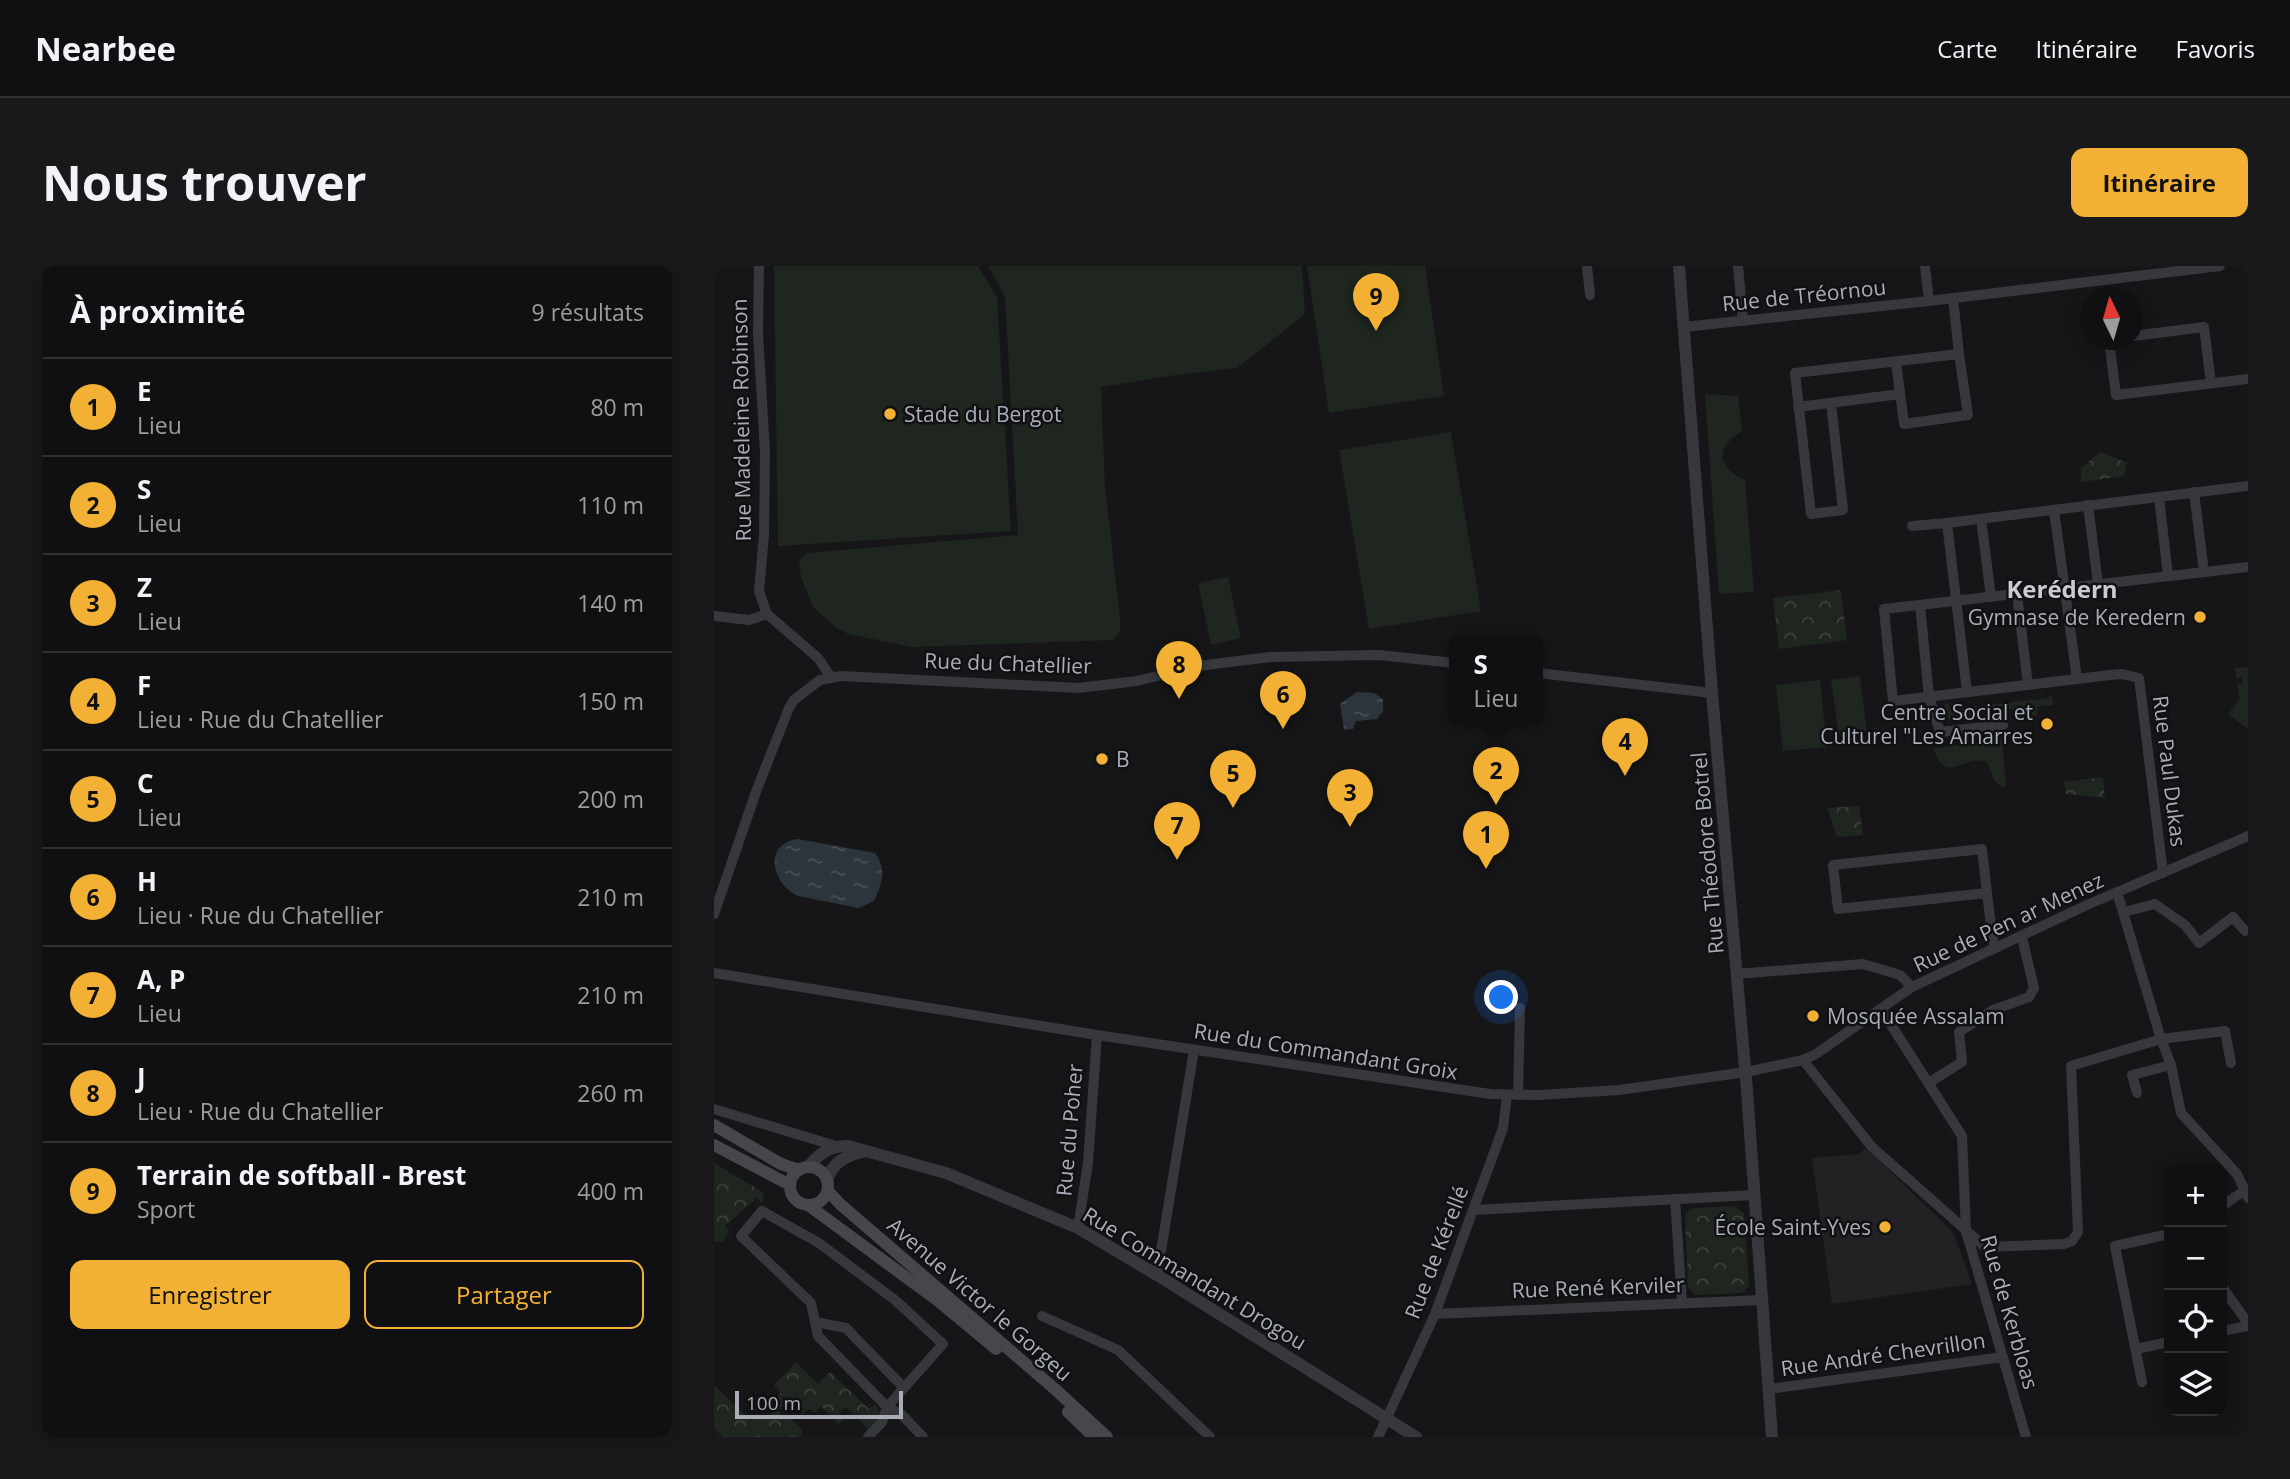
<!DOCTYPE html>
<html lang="fr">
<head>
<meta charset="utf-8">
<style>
	body { margin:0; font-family:"Open Sans",sans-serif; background:#19191b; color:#f1f3f6 }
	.controls { position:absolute; right:21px; bottom:21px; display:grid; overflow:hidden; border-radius:14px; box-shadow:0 4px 18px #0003 }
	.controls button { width:63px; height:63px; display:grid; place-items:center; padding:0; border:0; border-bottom:2px solid #303032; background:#101012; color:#f1f3f6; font:35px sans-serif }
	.compass { position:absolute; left:1366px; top:21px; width:63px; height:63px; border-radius:50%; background:#101012; box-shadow:0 4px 18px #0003; rotate:355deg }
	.scale { position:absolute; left:21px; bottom:18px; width:168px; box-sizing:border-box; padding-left:7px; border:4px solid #a8adb8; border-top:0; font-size:19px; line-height:24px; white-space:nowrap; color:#a8adb8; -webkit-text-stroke:5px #111113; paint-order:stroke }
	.you { position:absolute; left:788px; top:732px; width:24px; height:24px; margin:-18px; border:5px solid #fff; border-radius:50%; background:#1a73e8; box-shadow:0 0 0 10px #1a73e833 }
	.badge { display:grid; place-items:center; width:46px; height:46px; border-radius:50%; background:#f2b134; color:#111; font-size:23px; font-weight:700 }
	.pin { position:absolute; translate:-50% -58px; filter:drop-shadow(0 2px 4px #0008) }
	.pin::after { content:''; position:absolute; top:37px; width:24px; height:21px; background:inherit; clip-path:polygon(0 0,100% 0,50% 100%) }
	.popup { position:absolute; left:735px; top:368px; width:94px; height:91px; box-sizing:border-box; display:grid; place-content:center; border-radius:14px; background:#101012; filter:drop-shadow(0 2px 5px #0005); font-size:23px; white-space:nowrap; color:#9c9d9f }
	.popup b { font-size:26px; color:#f1f3f6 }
	.popup::after { content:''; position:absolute; left:50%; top:100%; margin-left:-14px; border:14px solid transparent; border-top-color:#101012 }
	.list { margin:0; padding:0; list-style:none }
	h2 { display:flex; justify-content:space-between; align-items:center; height:91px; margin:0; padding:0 28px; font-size:30px }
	h2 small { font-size:23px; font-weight:400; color:#9c9d9f }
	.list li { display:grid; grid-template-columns:46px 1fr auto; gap:21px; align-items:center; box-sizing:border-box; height:98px; padding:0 28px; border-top:2px solid #303032 }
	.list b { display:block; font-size:26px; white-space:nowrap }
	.list p { margin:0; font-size:23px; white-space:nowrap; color:#9c9d9f }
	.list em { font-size:23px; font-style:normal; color:#9c9d9f }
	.actions { display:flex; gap:14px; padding:21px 28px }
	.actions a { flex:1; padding:16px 0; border:2px solid #f2b134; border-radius:14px; text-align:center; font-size:24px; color:#f2b134 }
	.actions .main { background:#f2b134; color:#111 }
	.icon { flex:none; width:38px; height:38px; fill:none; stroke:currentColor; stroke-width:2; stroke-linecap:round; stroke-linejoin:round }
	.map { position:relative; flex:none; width:1534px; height:1171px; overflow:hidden; border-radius:14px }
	header { display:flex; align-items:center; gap:42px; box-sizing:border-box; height:98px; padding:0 35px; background:#101012; border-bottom:2px solid #303032 }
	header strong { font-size:33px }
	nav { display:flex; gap:38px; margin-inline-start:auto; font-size:24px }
	.intro { display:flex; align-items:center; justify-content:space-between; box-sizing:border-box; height:168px; padding:0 42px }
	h1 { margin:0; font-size:49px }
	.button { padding:18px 32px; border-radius:14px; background:#f2b134; color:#111; font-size:24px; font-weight:700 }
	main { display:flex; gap:42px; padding:0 42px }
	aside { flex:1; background:#101012; border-radius:14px; box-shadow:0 4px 18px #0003 }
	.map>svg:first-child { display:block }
</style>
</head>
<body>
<header>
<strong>Nearbee</strong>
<nav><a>Carte</a><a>Itinéraire</a><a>Favoris</a></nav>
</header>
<div class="intro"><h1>Nous trouver</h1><a class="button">Itinéraire</a></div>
<main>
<aside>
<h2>À proximité<small>9 résultats</small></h2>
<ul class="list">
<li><span class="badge">1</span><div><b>E</b><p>Lieu</p></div><em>80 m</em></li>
<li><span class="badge">2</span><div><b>S</b><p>Lieu</p></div><em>110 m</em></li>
<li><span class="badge">3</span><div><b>Z</b><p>Lieu</p></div><em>140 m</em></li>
<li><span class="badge">4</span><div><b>F</b><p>Lieu · Rue du Chatellier</p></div><em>150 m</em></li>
<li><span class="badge">5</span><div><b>C</b><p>Lieu</p></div><em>200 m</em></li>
<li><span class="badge">6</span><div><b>H</b><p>Lieu · Rue du Chatellier</p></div><em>210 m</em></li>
<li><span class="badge">7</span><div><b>A, P</b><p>Lieu</p></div><em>210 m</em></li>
<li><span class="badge">8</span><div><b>J</b><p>Lieu · Rue du Chatellier</p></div><em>260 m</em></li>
<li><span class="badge">9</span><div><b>Terrain de softball - Brest</b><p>Sport</p></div><em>400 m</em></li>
</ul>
<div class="actions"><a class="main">Enregistrer</a><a>Partager</a></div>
</aside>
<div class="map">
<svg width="1534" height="1171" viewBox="0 0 1534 1171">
	<defs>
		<pattern id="forest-crowns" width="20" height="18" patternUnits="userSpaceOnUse" patternTransform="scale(1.75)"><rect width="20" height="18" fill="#1e261f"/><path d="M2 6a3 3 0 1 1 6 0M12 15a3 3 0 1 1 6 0" fill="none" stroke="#3c433d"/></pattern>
		<pattern id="water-ripples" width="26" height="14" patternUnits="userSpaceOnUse" patternTransform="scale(1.75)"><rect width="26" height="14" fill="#2c353c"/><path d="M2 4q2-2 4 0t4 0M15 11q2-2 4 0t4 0" fill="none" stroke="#485056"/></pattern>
	</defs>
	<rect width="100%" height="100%" fill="#161618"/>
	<!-- built -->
	<polygon fill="#222225" points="1152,882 1239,966 1258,1018 1118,1038 1098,892 1145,888"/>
	<!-- green -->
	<g fill="#1e261f">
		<polygon points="60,0 264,0 283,31 297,265 64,280"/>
		<polygon points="274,0 588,0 591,48 523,102 455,110 387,121 391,219 406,353 406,365 400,374 198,381 134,368 121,361 99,341 87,311 85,294 92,287 304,269 291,31"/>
		<polygon points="593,0 711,0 730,130 615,147"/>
		<path d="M 991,128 L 1024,130 L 1028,165 C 1001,182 1002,200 1031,214 L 1040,326 L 1005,328 Z"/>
		<polygon points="737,166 767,345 655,363 625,184"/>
		<polygon points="514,311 527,372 497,379 484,317"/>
		<polygon points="1534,401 1534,463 1514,448 1526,433 1523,418 1529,417 1528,411 1522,412 1521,402"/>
		<polygon points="1146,410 1153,466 1125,470 1117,414"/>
		<polygon points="1106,414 1113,481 1069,485 1062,419"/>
		<polygon points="1335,428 1338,430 1339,439 1323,441 1324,449 1318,450 1316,441 1236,451 1236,458 1230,440 1234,436 1236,443 1335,432"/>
		<path d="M 1288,474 L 1292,518 L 1289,522 L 1280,514 L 1273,496 C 1250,487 1231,522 1220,482 Z"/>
	</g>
	<!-- forest -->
	<g fill="url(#forest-crowns)">
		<polygon points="1387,186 1413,197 1410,210 1367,216 1367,202"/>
		<polygon points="1127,324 1133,374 1065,383 1059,332"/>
		<polygon points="1389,511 1391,532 1352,528 1350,516"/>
		<polygon points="1145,540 1149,569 1123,571 1113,542"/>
		<polygon points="0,897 50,927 48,937 43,932 11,960 16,966 9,975 0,976"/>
		<polygon points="1021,940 1030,948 1035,1020 1028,1027 981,1029 974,1021 971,948 979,942"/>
		<polygon points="82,1096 104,1118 116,1106 155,1143 161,1138 166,1147 164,1153 154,1163 132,1141 125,1147 130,1153 125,1158 107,1140 100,1147 95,1143 88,1149 76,1133 64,1145 70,1151 73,1149 88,1163 87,1171 8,1171 0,1164 0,1119 37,1155 44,1150 50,1154 67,1137 62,1132 67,1126 60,1119"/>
	</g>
	<!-- water -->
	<g fill="url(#water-ripples)">
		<polygon points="643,426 660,427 669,433 669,445 663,453 642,455 639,463 630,464 626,438"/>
		<path d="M 84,573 L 161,587 C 173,603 168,617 160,635 L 144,642 L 84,630 C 58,618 48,578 84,573 Z"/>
	</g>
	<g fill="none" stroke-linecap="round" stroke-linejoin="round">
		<!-- minor -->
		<g stroke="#37383d" stroke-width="10">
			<polyline points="45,0 44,67 51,186 50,269 45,325 53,348"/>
			<polyline points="873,0 876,29"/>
			<polyline points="1024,0 1029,55"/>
			<polyline points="1211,0 1215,35"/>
			<polyline points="970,61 1215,35 1506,0"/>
			<polyline points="1419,70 1490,61 1497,117"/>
			<polyline points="1395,74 1402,129 1534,113"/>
			<polyline points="1182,96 1190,158 1254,149 1245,88"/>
			<polyline points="1117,137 1129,244 1097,248 1081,107 1245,88 1239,32"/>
			<polyline points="1084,141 1186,128"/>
			<polyline points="1480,226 1490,306"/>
			<polyline points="1445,231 1454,310"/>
			<polyline points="1374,239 1384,318"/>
			<polyline points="1340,244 1363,413"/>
			<polyline points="1267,253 1277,331"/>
			<polyline points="1198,260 1233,257"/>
			<polyline points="1303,328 1314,419"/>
			<polyline points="1206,339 1215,431 1226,466 1289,459"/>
			<polyline points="0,350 35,354 53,348 104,392 117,411"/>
			<polyline points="824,407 998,427"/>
			<polyline points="1253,426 1233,257 1534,220"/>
			<polyline points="1449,607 1425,412 1408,408 1396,409 1179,435 1170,343 1534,301"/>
			<polyline points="1273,627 1268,583 1119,599 1124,643 1273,627 1280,683"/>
			<polyline points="1410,646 1441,638 1471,659 1485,677 1519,651 1531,665"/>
			<polyline points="0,648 43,523 75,442 80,434 106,414 127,410 364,422 423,415 484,400 556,391 665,389 740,397"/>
			<polyline points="0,707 383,769 776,828 825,829 905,824 1032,806 1089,794 1102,788 1198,721 1373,639 1534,570"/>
			<polyline points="1023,708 1149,698 1186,709 1198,721"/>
			<polyline points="1167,743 1248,870 1252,965 1312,1171"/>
			<polyline points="1089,794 1158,881 1271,981 1350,978 1358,975 1364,966 1357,800 1447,773 1403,626"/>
			<polyline points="1517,797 1511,765 1447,773 1457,799 1467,847 1523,908 1534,932"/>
			<polyline points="1216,816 1248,796 1245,766 1279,744 1315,731 1320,722 1308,671"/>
			<polyline points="1423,827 1418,809 1457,799"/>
			<polyline points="804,829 806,742"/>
			<polyline points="0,843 122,880"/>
			<polyline points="961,933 968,1037"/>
			<polyline points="1508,940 1531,924"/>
			<polyline points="759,944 1040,929"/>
			<polyline points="364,962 374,897 383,769"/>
			<polyline points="443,1009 480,784"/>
			<polyline points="1508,1021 1534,1057"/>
			<polyline points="721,1048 1048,1034"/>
			<polyline points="328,1050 404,1084 496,1171"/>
			<polyline points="101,1056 132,1062 190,1122"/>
			<polyline points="1508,1065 1534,1060"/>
			<polyline points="1422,1083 1455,1076"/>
			<polyline points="1428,1116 1401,980 1455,968"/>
			<polyline points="1055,1123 1289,1091"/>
			<polyline points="154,1171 168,1156 173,1141 229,1078 181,1034 105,977 48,945 27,970 97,1037 104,1070 173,1141 188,1149 209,1171"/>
			<polyline points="664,1171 721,1048 789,862 793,829"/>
		</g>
		<!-- tertiary -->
		<g stroke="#37383d" stroke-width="12">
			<polyline points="965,0 998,427 1033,825 1058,1171"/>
			<path d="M 94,901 C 106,887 115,880 134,880 L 232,907 L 364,962 L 443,1009 L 702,1171"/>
			<path d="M 113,914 C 119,896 131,890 149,886"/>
		</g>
		<!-- secondary -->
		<g stroke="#45474d" stroke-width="12">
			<polyline points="0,859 67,898 85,904"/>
			<polyline points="0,879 76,919"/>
			<circle cx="95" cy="920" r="19"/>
			<polyline points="114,925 126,938 342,1124 393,1171"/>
			<polyline points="94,939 223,1034 282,1083"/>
			<polyline points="354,1146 380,1171"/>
		</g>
	</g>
	<!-- markers -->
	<g fill="#f2b134" stroke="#111113" stroke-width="2.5">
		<circle cx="176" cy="148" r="7"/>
		<circle cx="1486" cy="351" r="7"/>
		<circle cx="1333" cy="458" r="7"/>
		<circle cx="388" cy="493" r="7"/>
		<circle cx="1099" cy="750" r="7"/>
		<circle cx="1171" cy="961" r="7"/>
	</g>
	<g text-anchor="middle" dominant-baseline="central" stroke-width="5" stroke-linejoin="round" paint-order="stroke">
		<!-- street labels -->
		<g font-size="21" fill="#a8adb8" stroke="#111113">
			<text transform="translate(1090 29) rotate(-6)">Rue de Tréornou</text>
			<text transform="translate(27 154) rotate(-91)">Rue Madeleine Robinson</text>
			<text transform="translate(294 397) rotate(2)">Rue du Chatellier</text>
			<text transform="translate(1456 505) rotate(83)">Rue Paul Dukas</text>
			<text transform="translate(993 587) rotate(-95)">Rue Théodore Botrel</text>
			<text transform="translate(1294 656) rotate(-25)">Rue de Pen ar Menez</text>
			<text transform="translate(612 785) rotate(9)">Rue du Commandant Groix</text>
			<text transform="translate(355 864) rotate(-85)">Rue du Poher</text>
			<text transform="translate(722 986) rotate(-69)">Rue de Kérellé</text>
			<text transform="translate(481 1012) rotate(31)">Rue Commandant Drogou</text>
			<text transform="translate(884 1021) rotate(-2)">Rue René Kerviler</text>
			<text transform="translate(266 1033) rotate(41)">Avenue Victor le Gorgeu</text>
			<text transform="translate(1296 1046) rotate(74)">Rue de Kerbloas</text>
			<text transform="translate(1169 1088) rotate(-8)">Rue André Chevrillon</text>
		</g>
		<!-- poi labels -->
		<g font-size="21" fill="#a8adb8" stroke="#111113" text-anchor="start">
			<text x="190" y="148">Stade du Bergot</text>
			<text x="1472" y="351" text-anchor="end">Gymnase de Keredern</text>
			<text x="1319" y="446" text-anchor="end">Centre Social et<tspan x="1319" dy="24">Culturel "Les Amarres</tspan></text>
			<text x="402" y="493">B</text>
			<text x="1113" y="750">Mosquée Assalam</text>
			<text x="1157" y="961" text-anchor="end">École Saint-Yves</text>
		</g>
		<!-- quarter labels -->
		<g font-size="24" font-weight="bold" fill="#c9ccd4" stroke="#111113">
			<text x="1348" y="322">Kerédern</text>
		</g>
	</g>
</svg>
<div class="controls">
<button>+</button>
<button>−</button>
<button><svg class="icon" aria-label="locate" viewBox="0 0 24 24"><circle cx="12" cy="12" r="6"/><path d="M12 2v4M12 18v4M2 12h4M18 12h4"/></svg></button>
<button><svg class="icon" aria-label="layers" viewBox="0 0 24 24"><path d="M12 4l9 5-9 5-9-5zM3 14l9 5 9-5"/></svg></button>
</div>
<svg class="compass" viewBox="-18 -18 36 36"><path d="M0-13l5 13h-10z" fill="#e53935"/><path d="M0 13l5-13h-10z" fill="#9c9d9f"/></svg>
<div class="scale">100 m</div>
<div class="you"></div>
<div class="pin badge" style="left:772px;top:603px">1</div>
<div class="pin badge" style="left:782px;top:539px">2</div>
<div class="popup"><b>S</b>Lieu</div>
<div class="pin badge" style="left:636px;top:561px">3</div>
<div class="pin badge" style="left:911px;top:510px">4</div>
<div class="pin badge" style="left:519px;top:542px">5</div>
<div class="pin badge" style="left:569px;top:463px">6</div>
<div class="pin badge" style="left:463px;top:594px">7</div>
<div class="pin badge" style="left:465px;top:433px">8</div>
<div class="pin badge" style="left:662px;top:65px">9</div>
</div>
</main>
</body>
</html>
